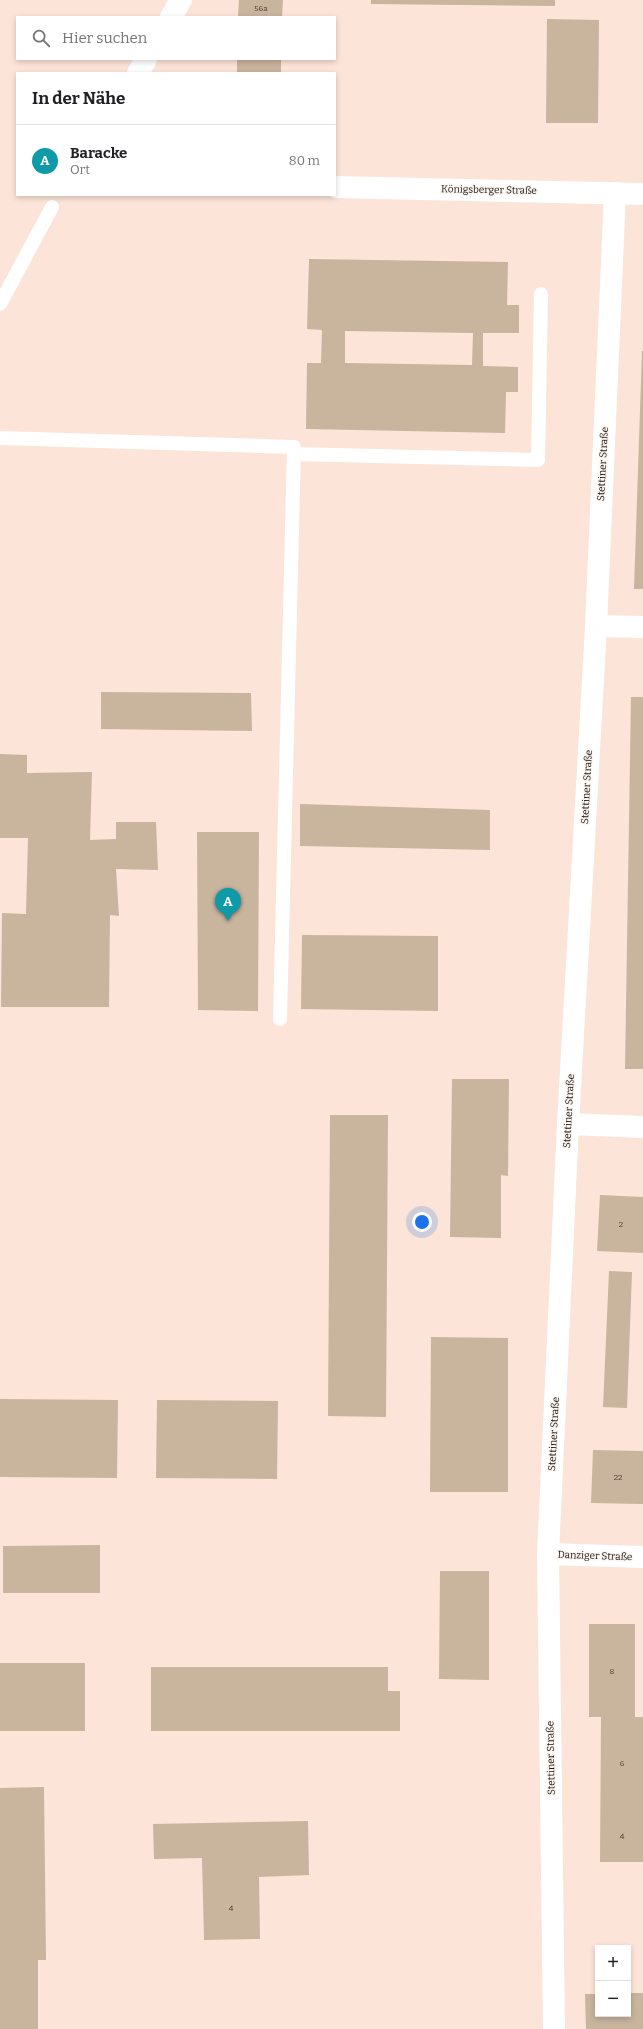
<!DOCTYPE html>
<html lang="de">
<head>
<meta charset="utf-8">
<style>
	body { margin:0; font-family:Bitter,serif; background:#f2f2f2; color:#202124 }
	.controls { position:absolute; right:12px; bottom:12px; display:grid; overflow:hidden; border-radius:0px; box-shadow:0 2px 6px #0003 }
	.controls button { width:36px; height:36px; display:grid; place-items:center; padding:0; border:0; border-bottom:1px solid #e0e0e0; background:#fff; color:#202124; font:20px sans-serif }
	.you { position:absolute; left:422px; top:1222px; width:14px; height:14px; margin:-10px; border:3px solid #fff; border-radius:50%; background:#1a73e8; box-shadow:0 0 0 6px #1a73e833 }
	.badge { display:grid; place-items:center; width:26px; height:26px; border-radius:50%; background:#017930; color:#fff; font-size:13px; font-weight:700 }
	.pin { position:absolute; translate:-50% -33px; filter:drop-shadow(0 1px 2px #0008) }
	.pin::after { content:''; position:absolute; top:21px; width:14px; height:12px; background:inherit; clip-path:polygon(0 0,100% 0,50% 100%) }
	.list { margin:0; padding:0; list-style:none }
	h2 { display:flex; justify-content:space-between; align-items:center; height:52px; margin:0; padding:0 16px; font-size:17px }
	h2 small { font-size:13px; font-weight:400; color:#757577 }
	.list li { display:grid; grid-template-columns:26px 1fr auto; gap:12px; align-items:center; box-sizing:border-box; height:72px; padding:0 16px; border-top:1px solid #e0e0e0 }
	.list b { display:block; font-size:15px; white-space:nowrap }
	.list p { margin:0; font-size:13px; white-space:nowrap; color:#757577 }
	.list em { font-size:13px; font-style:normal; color:#757577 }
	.icon { flex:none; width:22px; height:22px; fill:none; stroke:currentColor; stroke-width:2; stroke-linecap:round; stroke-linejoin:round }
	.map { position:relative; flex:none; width:643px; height:2029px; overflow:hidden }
	.search { position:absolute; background:#fff; box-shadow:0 2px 6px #0003; left:16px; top:16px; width:320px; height:44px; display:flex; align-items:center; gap:10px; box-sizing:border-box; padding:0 14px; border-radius:0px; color:#757577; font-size:15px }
	.panel { position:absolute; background:#fff; box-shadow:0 2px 6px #0003; left:16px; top:72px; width:320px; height:124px; border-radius:0px }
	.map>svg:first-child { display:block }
</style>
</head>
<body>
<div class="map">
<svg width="643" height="2029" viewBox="0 0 643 2029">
	<rect width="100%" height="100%" fill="#fce4d8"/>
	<!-- building -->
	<g fill="#c9b49e" fill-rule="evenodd">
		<polygon points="239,0 283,0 282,17 238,17"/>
		<polygon points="371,0 555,0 555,6 371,4"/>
		<polygon points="547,19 599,20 598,123 546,123"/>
		<rect x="237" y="59" width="44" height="14"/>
		<path d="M 309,259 L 508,262 L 507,305 L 519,305 L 519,333 L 483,333 L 483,366 L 518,367 L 518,392 L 506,392 L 505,433 L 306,429 L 307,363 L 321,363 L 322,330 L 307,329 ZM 345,331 L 473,333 L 472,365 L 345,363 Z"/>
		<polygon points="642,351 643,351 643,589 634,589"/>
		<polygon points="101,692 251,693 252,731 101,729"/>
		<polygon points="631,697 643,697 643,1069 625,1069"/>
		<polygon points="0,754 27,755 27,773 92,772 90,840 116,839 116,822 156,822 158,870 116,869 119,916 110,915 109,1007 1,1007 2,913 26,914 28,838 0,838"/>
		<polygon points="300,804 490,810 490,850 300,846"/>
		<polygon points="197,832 259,832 258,1011 198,1010"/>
		<polygon points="302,935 438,936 438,1011 301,1009"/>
		<polygon points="452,1079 509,1079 508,1176 501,1175 501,1238 450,1237"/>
		<polygon points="330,1115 388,1115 386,1417 328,1416"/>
		<polygon points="600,1195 643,1197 643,1253 597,1251"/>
		<polygon points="609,1271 632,1272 627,1408 603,1407"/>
		<polygon points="431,1337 508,1338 508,1492 430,1492"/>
		<polygon points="0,1399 118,1400 117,1478 0,1477"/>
		<polygon points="157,1400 278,1401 277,1479 156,1478"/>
		<polygon points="593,1450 643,1451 643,1504 591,1503"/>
		<polygon points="100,1545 100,1593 3,1593 3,1546"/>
		<polygon points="440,1571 489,1571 489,1680 439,1679"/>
		<polygon points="589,1624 635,1624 635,1717 643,1717 643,1862 600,1862 601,1717 589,1717"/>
		<rect x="0" y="1663" width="85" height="68"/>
		<polygon points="151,1667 388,1667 388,1691 400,1691 400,1731 151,1731"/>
		<polygon points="44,1787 46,1960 38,1960 38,2029 0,2029 0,1788"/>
		<polygon points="308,1821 309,1875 259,1877 260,1939 204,1940 202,1858 154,1859 153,1824"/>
		<polygon points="628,1993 643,1993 643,2029 586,2029 585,1994 598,1994 598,2014 628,2014"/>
	</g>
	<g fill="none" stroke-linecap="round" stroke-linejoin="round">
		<!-- lane -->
		<g stroke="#fff" stroke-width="14">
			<polyline points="0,304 52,207"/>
			<polyline points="0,438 294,447 280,1019"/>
			<polyline points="294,454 538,460 541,294"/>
		</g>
		<!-- street -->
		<g stroke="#fff" stroke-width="22">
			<polyline points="171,17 181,0"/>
			<polyline points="138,73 146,59"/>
			<polyline points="335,187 643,194"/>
			<polyline points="596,626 643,627"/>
			<polyline points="568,1124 643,1127"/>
			<polyline points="548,1554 643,1557"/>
			<polyline points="554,2029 548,1554 568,1124 596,626 615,193"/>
		</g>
	</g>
	<g text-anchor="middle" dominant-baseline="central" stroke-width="3" stroke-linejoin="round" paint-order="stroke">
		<!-- number labels -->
		<g font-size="8" fill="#493c32">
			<text x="261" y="8">56a</text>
			<text x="621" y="1224">2</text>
			<text x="618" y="1477">22</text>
			<text x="612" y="1671">8</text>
			<text x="622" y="1763">6</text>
			<text x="622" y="1836">4</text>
			<text x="231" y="1908">4</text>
		</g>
		<!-- street labels -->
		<g font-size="10" fill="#1e140e" stroke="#fcf6f2">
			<text transform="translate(489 190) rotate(1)">Königsberger Straße</text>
			<text transform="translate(603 464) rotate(-87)">Stettiner Straße</text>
			<text transform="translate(587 787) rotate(-87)">Stettiner Straße</text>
			<text transform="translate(569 1111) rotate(-87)">Stettiner Straße</text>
			<text transform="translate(554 1434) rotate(-87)">Stettiner Straße</text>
			<text transform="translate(595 1556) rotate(2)">Danziger Straße</text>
			<text transform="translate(551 1758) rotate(-91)">Stettiner Straße</text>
		</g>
	</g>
</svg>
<div class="controls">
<button>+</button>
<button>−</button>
</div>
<div class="you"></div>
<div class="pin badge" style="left:228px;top:921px;background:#0f9aa8">A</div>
<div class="search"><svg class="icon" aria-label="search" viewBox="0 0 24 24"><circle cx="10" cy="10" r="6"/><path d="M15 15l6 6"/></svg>Hier suchen</div>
<section class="panel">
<h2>In der Nähe<small></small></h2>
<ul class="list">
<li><span class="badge" style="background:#0f9aa8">A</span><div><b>Baracke</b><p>Ort</p></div><em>80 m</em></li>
</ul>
</section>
</div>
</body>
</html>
